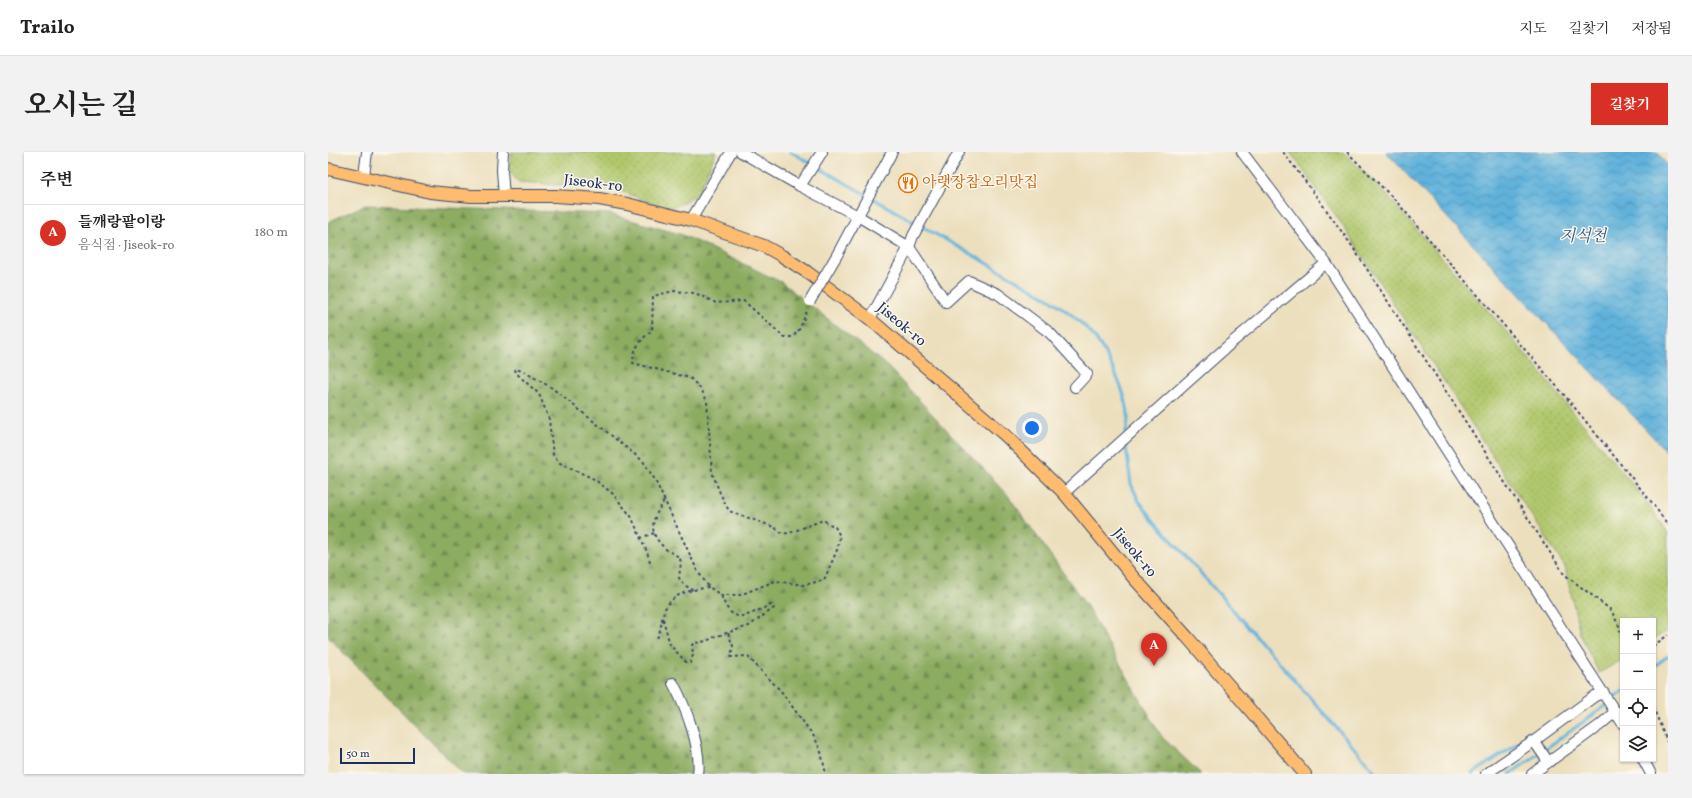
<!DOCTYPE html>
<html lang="ko">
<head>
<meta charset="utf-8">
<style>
	body { margin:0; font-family:Vollkorn,"Noto Serif KR",serif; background:#f2f2f2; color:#222 }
	.controls { position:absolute; right:12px; bottom:12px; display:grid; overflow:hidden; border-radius:0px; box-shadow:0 1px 3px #0004 }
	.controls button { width:36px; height:36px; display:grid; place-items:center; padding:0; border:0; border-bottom:1px solid #e0e0e0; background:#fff; color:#222; font:20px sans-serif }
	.scale { position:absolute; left:12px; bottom:10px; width:75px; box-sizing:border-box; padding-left:4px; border:2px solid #1b2f5e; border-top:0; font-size:11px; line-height:14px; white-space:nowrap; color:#1b2f5e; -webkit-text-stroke:3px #fbf7ec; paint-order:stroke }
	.you { position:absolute; left:704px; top:276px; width:14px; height:14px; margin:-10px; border:3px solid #fff; border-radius:50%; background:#1a73e8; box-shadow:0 0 0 6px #1a73e833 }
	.badge { display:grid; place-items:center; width:26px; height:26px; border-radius:50%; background:#d93025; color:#fff; font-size:13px; font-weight:700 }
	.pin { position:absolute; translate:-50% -33px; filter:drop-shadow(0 1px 2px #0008) }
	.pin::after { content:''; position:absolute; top:21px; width:14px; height:12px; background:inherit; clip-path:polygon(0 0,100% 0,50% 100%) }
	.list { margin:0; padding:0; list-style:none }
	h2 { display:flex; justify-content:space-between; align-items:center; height:52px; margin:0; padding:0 16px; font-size:17px }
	h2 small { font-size:13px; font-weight:400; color:#767676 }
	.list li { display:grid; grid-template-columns:26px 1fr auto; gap:12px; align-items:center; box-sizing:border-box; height:56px; padding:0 16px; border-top:1px solid #e0e0e0 }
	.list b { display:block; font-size:15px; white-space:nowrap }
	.list p { margin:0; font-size:13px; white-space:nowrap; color:#767676 }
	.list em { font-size:13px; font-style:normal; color:#767676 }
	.icon { flex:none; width:22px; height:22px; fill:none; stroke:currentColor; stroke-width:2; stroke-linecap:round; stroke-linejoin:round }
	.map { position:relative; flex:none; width:1340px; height:622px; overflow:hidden; border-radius:0px }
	header { display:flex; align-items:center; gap:24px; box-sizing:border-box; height:56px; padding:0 20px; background:#fff; border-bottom:1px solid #e0e0e0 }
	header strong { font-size:19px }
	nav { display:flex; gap:22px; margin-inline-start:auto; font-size:14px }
	.intro { display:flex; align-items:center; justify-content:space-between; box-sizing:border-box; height:96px; padding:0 24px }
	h1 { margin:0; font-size:28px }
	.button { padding:10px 18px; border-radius:0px; background:#d93025; color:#fff; font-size:14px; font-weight:700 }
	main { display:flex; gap:24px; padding:0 24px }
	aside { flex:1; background:#fff; border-radius:0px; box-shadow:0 1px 3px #0004 }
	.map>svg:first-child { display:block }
</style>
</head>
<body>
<header>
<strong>Trailo</strong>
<nav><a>지도</a><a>길찾기</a><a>저장됨</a></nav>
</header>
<div class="intro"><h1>오시는 길</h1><a class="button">길찾기</a></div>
<main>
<aside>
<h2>주변<small></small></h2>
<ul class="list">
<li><span class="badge">A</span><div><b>들깨랑팥이랑</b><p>음식점 · Jiseok-ro</p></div><em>180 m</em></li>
</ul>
</aside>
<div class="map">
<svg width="1340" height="622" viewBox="0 0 1340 622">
	<defs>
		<pattern id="grass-dots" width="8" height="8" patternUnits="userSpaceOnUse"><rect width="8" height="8" fill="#b0c76c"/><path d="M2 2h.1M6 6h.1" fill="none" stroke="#97ab60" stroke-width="1.8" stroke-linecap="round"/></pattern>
		<pattern id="forest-firs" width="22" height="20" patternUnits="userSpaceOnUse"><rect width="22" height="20" fill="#8cac60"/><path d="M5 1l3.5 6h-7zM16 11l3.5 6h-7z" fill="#728c52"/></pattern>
		<pattern id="water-waves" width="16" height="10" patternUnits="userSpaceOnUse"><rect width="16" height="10" fill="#61b2db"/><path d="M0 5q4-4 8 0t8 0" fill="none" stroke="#4f91b5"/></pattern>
	</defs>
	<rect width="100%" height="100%" fill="#fbf7ec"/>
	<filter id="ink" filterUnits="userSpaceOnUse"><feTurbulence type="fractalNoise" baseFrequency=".025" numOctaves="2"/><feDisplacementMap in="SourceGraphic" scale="8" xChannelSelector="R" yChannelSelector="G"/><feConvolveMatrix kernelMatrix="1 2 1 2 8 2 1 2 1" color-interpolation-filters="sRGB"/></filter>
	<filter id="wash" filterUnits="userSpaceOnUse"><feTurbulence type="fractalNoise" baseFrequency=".012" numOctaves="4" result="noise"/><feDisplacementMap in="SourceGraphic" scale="16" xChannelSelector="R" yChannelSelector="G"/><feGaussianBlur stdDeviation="0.9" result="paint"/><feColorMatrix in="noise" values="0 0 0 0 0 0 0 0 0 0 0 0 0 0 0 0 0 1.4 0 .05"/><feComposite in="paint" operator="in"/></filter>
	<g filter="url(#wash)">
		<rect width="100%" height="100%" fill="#ecdfbd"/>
		<!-- grass -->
		<g fill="url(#grass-dots)" stroke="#667b65">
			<path d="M 183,0 L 388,0 L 370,42 L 344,56 L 328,53 L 288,37 L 191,30 C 179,20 182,15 183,0 Z"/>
			<polygon points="962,0 1015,0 1055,39 1190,193 1317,348 1340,381 1340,478 1325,488 1325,469 1295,469 1295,507 1271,521 1252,482 1237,415 1009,65"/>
		</g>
		<!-- forest -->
		<polygon fill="url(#forest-firs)" stroke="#546e5f" points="37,53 281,62 355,83 453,130 558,213 679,342 758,453 834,585 873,622 135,622 0,485 0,70"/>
		<!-- water -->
		<polygon fill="url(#water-waves)" stroke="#3e709c" points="1058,0 1329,0 1340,14 1340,301"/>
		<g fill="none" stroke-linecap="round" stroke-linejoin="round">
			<!-- stream -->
			<g stroke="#61b2db" stroke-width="3">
				<path d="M 463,0 L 722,147 C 736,157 750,166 761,179 C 777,195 798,240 800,262 C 801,268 799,275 798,281"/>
				<polyline points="797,288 803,332 811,349 826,368 1049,622"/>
				<polyline points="1325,515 1340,504"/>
				<polyline points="1144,622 1194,589"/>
				<polyline points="1182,622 1272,558 1295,539"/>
			</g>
		</g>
	</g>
	<g filter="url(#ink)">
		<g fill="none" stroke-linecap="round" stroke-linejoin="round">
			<!-- minor casing -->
			<g stroke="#3a496c" stroke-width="12">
				<g id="minor">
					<polyline points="175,0 174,18 176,45"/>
					<polyline points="413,0 472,34 530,64 581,95 618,150 641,129 670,142 701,165 722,181 759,222 747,235"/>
					<polyline points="914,0 998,111 1295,572"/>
					<polyline points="36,24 39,0"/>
					<polyline points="472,34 494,0"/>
					<polyline points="363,68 403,0"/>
					<polyline points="509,103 564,0"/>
					<polyline points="542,167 581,95 585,84 631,0"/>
					<polyline points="736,341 902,192 998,111"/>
					<path d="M 345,531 C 357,553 374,597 370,622"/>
					<polyline points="1206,589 1219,608 1223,609"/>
					<polyline points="1315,607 1323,622"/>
					<polyline points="1158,622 1206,589 1267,544 1276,541"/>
					<polyline points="1204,622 1272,573 1288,559"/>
				</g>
			</g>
			<!-- major casing -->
			<g stroke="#3a496c" stroke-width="14">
				<polyline id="major" points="0,17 102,40 143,44 228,44 271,47 299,52 363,68 436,94 454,104 479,120 542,167 678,284 736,341 805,425 860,486 977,622"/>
			</g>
			<!-- path -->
			<g stroke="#3a496c" stroke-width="2" stroke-dasharray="3 3" stroke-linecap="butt">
				<polyline points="955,0 989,45 1024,94 1236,422 1283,458 1291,474 1295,491"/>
				<polyline points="1019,0 1068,49 1238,245 1325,352 1340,373"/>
				<path d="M 336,349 C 323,369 319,381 339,398 C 343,401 350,403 352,407 C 354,411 351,421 351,426 L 356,433 L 365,438"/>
				<polyline points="312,386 326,381"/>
				<path d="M 322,410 L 319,400 L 303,364 L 284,341 L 266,327 L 232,311 L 225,303 L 221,267 L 211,242 L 188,221 L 187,217 L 195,219 L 224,236 L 315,309 L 327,328 L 370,420 L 381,435 L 393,443 L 412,443 L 447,429 L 476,433 L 496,428 L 509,398 L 512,384 L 507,375 L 495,368 L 464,380 L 455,382 L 446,375 L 401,359 L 392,341 L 384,320 L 379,249 L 373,237 L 362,226 L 305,211 C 304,197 314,187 324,178 L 325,144 L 346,139 L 367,141 L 388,151 L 416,149 L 456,185 L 465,185 L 472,176 L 479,159"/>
				<path d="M 335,467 L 342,493 L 358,510 L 362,511 L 365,503 L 364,493 L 366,491 L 379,489 L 386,485 L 421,474 L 446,456 L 443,453 C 418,463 405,476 393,443"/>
				<polyline points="400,481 405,494 403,505 419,504 453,539 487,586 493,600 498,622"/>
				<path d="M 329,486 C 334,477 333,464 338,455 C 347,440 365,438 381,435"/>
				<polyline points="1325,494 1340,483"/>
				<polyline points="1325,555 1340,592"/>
			</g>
			<!-- minor -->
			<use href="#minor" stroke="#fff" stroke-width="10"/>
			<!-- major -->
			<use href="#major" stroke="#fdbc70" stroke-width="12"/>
			<!-- minor-bridge casing -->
			<g stroke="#3a496c" stroke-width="12" stroke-linecap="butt">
				<polyline id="minor-bridge" points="482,149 509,103"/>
			</g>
			<!-- minor-bridge -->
			<use href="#minor-bridge" stroke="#fff" stroke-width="10"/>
		</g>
	</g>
	<!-- icons -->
	<defs>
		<g id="restaurant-ring" transform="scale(1)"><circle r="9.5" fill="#fbf7ec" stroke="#e8710a" stroke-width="1.5"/><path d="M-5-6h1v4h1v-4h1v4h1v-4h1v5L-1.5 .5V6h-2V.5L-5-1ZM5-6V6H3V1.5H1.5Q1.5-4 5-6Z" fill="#e8710a"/></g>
	</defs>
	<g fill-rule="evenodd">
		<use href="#restaurant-ring" x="580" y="31"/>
	</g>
	<g text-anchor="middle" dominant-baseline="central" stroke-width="3" stroke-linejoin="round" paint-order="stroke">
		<!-- food labels -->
		<g font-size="15" fill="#c56008" stroke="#fbf7ec" text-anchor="start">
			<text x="594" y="31">아랫장참오리맛집</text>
		</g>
		<!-- street labels -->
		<g font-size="15" fill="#1b2f5e" stroke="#fbf7ec">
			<text transform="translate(265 32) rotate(7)">Jiseok-ro</text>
			<text transform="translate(573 173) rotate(40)">Jiseok-ro</text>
			<text transform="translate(806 401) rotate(50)">Jiseok-ro</text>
		</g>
		<!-- water labels -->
		<g font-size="16" font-style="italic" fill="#305684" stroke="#fbf7ec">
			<text x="1255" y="85">지석천</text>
		</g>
	</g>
</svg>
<div class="controls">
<button>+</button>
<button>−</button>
<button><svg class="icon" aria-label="locate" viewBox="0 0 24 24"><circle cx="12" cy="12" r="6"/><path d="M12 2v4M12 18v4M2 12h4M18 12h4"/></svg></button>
<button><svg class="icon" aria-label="layers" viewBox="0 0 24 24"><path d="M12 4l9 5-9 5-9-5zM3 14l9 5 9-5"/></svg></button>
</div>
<div class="scale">50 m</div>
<div class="you"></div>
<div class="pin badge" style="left:826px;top:514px">A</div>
</div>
</main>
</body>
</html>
